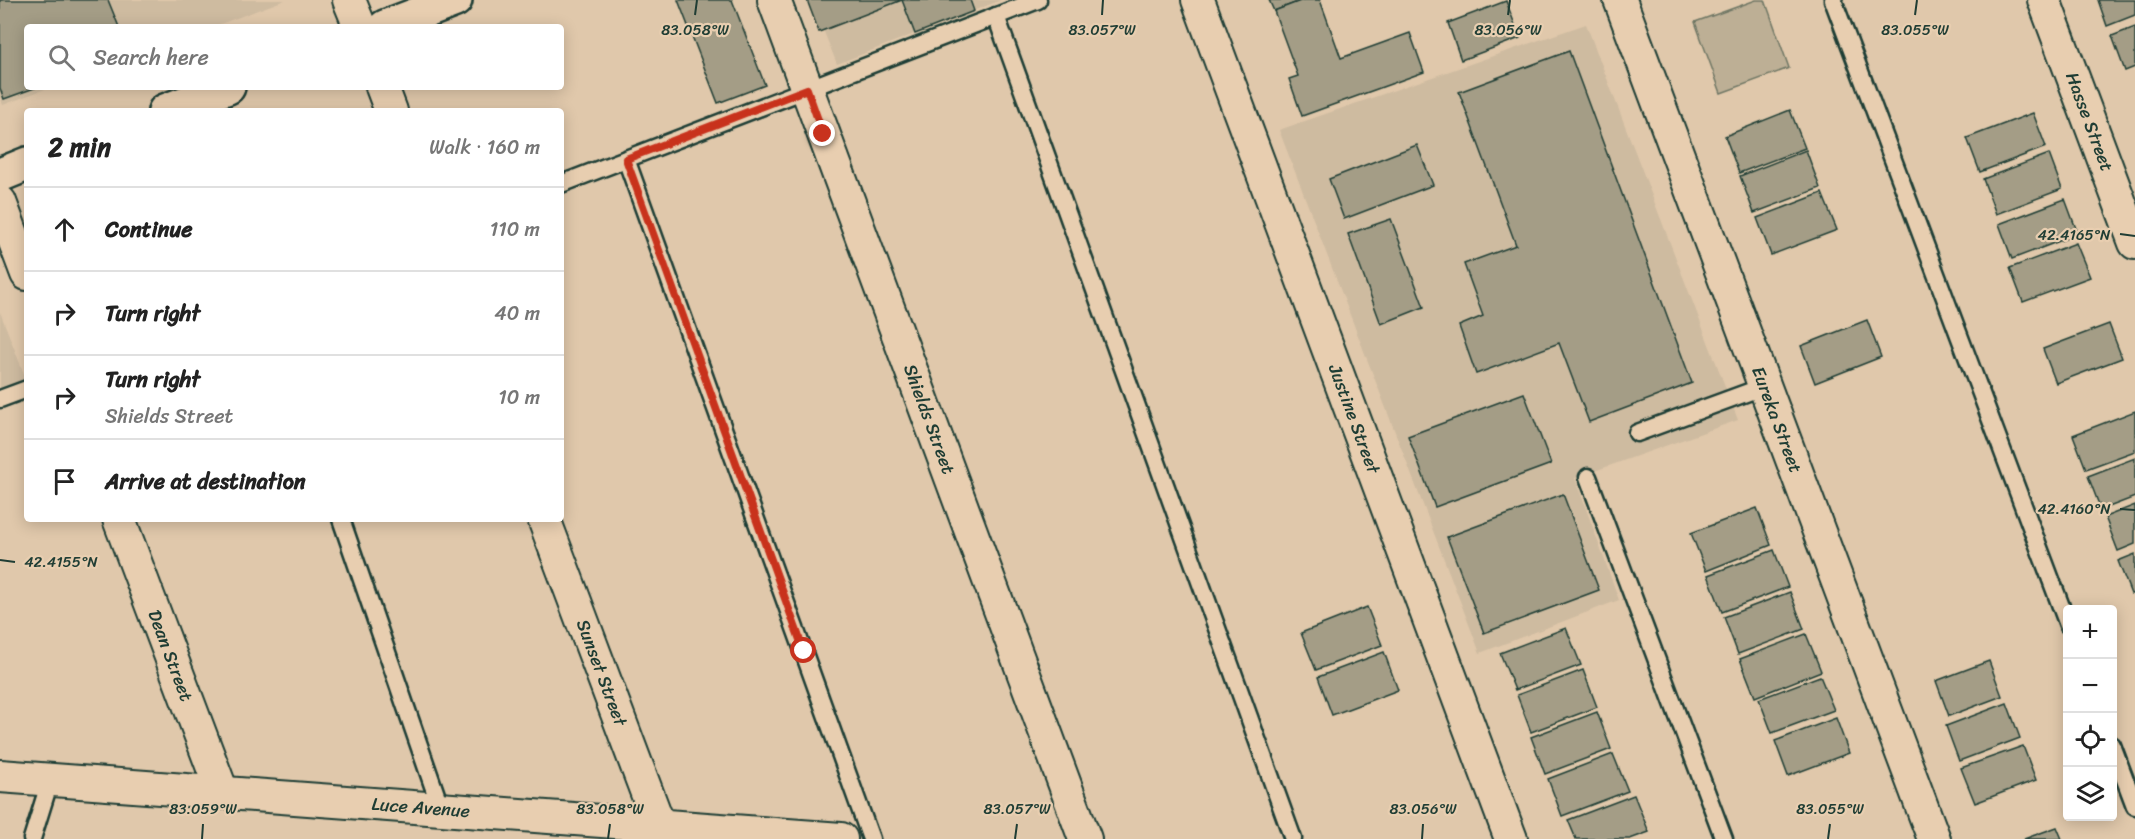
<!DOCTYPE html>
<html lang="en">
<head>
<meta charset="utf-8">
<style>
	body { margin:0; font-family:Sriracha,sans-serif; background:#f2f2f2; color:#222 }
	.controls { position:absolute; right:18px; bottom:18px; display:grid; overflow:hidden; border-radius:6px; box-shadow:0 3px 15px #0003 }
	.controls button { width:54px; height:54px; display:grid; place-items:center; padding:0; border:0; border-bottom:2px solid #e0e0e0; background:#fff; color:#222; font:30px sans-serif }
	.stop { position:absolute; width:18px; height:18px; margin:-14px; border:4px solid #c8321e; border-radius:50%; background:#fff }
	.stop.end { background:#c8321e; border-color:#fff; box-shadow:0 2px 6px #0008 }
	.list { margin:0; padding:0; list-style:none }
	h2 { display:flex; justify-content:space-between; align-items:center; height:78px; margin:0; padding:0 24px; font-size:26px }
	h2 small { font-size:20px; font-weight:400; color:#767676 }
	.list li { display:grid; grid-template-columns:39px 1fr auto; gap:18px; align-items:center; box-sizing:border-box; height:84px; padding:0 24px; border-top:2px solid #e0e0e0 }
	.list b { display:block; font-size:22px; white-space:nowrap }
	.list p { margin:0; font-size:20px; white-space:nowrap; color:#767676 }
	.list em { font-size:20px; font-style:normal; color:#767676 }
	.icon { flex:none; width:33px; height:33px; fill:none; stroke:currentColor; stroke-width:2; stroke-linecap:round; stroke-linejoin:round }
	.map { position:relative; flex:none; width:2135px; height:839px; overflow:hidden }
	.search { position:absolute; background:#fff; box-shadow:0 3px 15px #0003; left:24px; top:24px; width:540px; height:66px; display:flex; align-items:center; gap:15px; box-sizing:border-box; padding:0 21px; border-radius:6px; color:#767676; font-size:22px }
	.panel { position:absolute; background:#fff; box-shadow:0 3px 15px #0003; left:24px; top:108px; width:540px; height:414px; border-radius:6px }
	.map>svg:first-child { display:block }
</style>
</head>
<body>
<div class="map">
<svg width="2135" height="839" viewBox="0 0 2135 839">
	<rect width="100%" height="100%" fill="#e0c8ab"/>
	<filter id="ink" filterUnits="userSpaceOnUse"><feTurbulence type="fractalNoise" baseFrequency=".0167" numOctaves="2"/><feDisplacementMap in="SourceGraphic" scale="12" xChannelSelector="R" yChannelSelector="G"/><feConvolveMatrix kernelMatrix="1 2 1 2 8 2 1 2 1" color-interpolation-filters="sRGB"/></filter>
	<g filter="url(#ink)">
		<!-- built -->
		<g fill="#cebba0">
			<polygon points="0,0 285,0 212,27 27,27 27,87 50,87 3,105 0,97"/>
			<polygon points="811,0 1001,0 837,64"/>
			<polygon points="1586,24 1738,420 1575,478 1619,600 1480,653 1279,130"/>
			<polygon points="0,312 26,379 0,389"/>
		</g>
		<!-- green -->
		<polygon fill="#bdaf95" stroke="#6e7664" stroke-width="1.5" points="1756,0 1765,0 1789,68 1721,93 1695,22"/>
		<!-- building -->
		<g fill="#a49d86" stroke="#1f3d34" stroke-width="1.5">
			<polygon points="0,0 108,0 119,27 27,27 27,87 37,87 4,99 0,88"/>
			<polygon points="678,0 732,0 765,85 718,103"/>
			<polygon points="807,0 902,0 819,32"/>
			<polygon points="902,0 970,0 974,11 915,34"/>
			<polygon points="1269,0 1303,0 1274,11"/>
			<polygon points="1303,0 1320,0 1341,58 1410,33 1424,72 1302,116 1289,79 1298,76 1274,11"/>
			<polygon points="2098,0 2135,0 2135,15 2107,26"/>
			<polygon points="1506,1 1520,38 1461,60 1448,23"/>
			<polygon points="2135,27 2135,67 2125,71 2112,36"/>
			<polygon points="1569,51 1692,383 1589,422 1559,343 1476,374 1459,326 1483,316 1464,264 1516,245 1459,92"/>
			<polygon points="1790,110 1805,148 1739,173 1725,136"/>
			<polygon points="2033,113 2046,147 1980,172 1967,138"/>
			<polygon points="1417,145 1433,185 1344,219 1329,179"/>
			<polygon points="1806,150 1820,188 1754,213 1740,176"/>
			<polygon points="2049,154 2062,189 1996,214 1983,179"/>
			<polygon points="1822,193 1837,230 1771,255 1757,218"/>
			<polygon points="2065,199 2078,234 2012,259 1999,224"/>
			<polygon points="1391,219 1424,307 1381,324 1348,234"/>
			<polygon points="2076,243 2090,277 2023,302 2010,268"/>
			<polygon points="1867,320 1881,357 1815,383 1801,346"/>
			<polygon points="2109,324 2122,358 2056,383 2043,349"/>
			<polygon points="1524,393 1551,464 1435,507 1408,436"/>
			<polygon points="2135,411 2135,451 2086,469 2073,435"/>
			<polygon points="2135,458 2135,497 2101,510 2088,476"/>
			<polygon points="1563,494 1599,590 1484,633 1447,537"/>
			<polygon points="2135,505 2135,544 2118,551 2105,517"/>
			<polygon points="1757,508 1771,545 1706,571 1691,533"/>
			<polygon points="1774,550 1788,587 1722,612 1708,575"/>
			<polygon points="2135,554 2135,593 2131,594 2118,561"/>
			<polygon points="1790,592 1804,629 1738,654 1724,617"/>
			<polygon points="1367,607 1382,645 1316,670 1301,633"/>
			<polygon points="1566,628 1581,665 1515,690 1500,653"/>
			<polygon points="1806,634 1821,671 1755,697 1740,659"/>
			<polygon points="1384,652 1398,690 1332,715 1318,677"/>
			<polygon points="1989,661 2002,696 1949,716 1936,681"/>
			<polygon points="1583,670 1597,707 1531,732 1517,695"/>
			<polygon points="1820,676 1834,710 1772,733 1759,699"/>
			<polygon points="2007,703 2020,738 1959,761 1946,726"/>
			<polygon points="1597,712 1611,749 1545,774 1531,737"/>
			<polygon points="1836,718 1849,753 1788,776 1775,741"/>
			<polygon points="2023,746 2036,780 1975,803 1961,768"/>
			<polygon points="1613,754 1628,791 1562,816 1548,779"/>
			<polygon points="1634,795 1649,832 1630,839 1576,839 1568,820"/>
			<polygon points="2057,827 2062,839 2024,839"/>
		</g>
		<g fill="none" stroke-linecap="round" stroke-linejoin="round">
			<!-- service casing -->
			<g stroke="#1f3d34" stroke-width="21">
				<g id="service">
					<polyline points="1833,0 2068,625"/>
					<polyline points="996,16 1293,839"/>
					<polyline points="626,159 871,839"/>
					<polyline points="561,184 1038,0"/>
					<polyline points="0,399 27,389"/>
					<polyline points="1637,433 1765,386"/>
					<polyline points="1588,477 1724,839"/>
					<polyline points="341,519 441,809"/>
					<polyline points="2112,745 2135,806"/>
					<polyline points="32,839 50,781"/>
				</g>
			</g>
			<!-- minor casing -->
			<g stroke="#1f3d34" stroke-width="36">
				<g id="minor">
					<polyline points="349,0 360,27"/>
					<path id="s1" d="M 774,0 L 1085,839"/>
					<path id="s2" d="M 1198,0 L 1511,839"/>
					<path id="s3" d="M 1620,0 L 1934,839"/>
					<path id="s4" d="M 2044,0 L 2135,243"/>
					<polyline points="382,87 391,111"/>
					<polyline points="0,202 27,274"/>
					<path id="s5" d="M 119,519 L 222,792"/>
					<path id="s6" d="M 544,519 L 659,825"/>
					<path id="s7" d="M 0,776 L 841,839"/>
				</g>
			</g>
			<!-- secondary casing -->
			<g stroke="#1f3d34" stroke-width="38">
				<g id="secondary">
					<polyline points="385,27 455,0"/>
					<polyline points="165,111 228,87"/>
					<polyline points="0,175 27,164"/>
				</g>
			</g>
			<!-- service -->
			<use href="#service" stroke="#e8ceb0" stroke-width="16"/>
			<!-- minor -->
			<use href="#minor" stroke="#e8ceb0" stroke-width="32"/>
			<!-- secondary -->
			<use href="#secondary" stroke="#e8ceb0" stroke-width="33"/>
		</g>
	</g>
	<g fill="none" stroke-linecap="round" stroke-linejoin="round" filter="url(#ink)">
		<!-- route -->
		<polyline stroke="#c8321e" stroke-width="8" points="804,651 626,159 807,89 823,134"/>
	</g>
	<!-- ticks -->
	<path fill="none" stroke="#1f3d34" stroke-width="2" d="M 695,15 L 697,0M 1102,15 L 1103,0M 1508,15 L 1510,0M 1915,15 L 1917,0M 2120,234 L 2135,236M 2120,509 L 2135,510M 0,560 L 15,562M 202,839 L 203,824M 608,839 L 610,824M 1015,839 L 1017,824M 1422,839 L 1423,824M 1828,839 L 1830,824"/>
	<g text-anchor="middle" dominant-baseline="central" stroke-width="4.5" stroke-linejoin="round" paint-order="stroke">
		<!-- street labels -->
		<g font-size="18" fill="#1f3d34" stroke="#e8ceb0">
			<text stroke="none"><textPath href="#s4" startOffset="130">Hasse Street</textPath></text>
			<text stroke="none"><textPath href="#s1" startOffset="447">Shields Street</textPath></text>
			<text stroke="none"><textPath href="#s2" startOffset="447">Justine Street</textPath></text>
			<text stroke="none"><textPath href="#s3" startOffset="448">Eureka Street</textPath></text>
			<text stroke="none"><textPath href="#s5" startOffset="146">Dean Street</textPath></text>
			<text stroke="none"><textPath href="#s6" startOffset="164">Sunset Street</textPath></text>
			<text stroke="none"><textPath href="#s7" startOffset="422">Luce Avenue</textPath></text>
		</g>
	</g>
	<g font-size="15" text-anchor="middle" fill="#1f3d34" stroke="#e8ceb0" stroke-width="4.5" stroke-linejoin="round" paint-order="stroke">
		<text x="695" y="35">83.058°W</text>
		<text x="1102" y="35">83.057°W</text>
		<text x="1508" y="35">83.056°W</text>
		<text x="1915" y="35">83.055°W</text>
		<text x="2074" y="240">42.4165°N</text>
		<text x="2074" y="514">42.4160°N</text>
		<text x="61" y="567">42.4155°N</text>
		<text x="203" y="814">83.059°W</text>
		<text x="610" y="814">83.058°W</text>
		<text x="1017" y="814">83.057°W</text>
		<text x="1423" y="814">83.056°W</text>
		<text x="1830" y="814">83.055°W</text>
	</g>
</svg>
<div class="controls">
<button>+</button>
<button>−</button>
<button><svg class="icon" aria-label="locate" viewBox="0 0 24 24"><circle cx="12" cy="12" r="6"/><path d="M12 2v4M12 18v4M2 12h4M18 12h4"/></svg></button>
<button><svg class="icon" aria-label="layers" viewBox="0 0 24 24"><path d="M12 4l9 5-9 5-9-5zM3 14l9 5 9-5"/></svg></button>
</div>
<div class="stop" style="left:804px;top:651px"></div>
<div class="stop end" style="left:823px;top:134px"></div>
<div class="search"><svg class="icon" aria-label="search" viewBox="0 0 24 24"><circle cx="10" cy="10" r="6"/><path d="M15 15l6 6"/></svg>Search here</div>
<section class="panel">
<h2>2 min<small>Walk · 160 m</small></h2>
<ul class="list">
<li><svg class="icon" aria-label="ahead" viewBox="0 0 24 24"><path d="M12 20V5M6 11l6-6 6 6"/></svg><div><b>Continue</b></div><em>110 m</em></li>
<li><svg class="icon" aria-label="right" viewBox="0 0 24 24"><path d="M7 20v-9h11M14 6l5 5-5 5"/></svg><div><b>Turn right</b></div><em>40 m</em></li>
<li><svg class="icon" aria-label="right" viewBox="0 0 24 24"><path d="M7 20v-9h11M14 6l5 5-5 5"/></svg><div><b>Turn right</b><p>Shields Street</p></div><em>10 m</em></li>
<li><svg class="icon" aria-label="arrive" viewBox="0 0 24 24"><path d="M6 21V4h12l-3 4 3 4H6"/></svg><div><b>Arrive at destination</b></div></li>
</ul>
</section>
</div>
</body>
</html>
